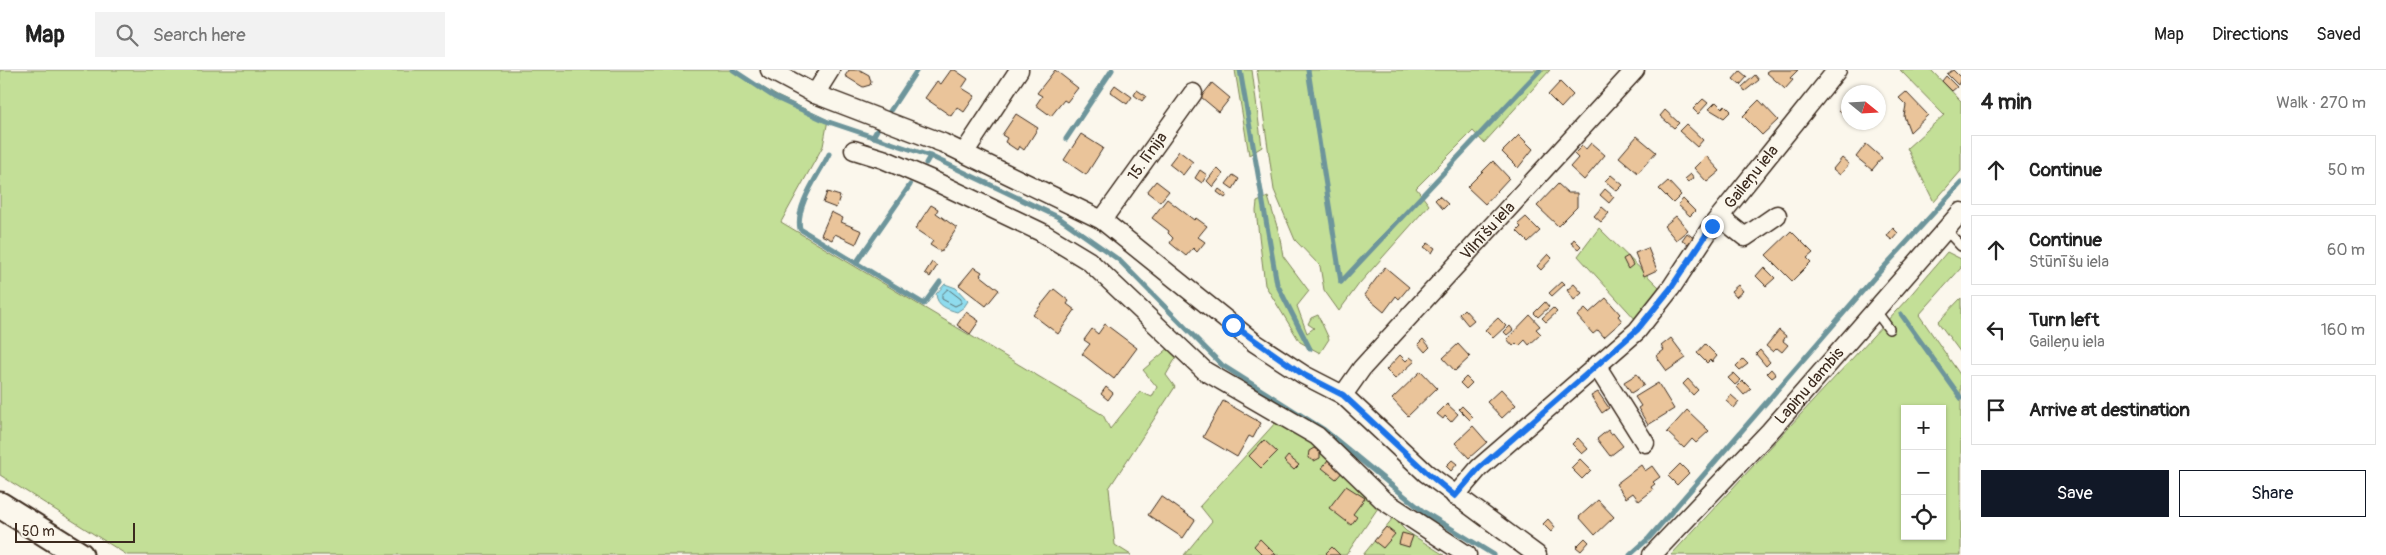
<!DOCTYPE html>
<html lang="en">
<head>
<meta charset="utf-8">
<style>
	body { margin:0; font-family:Pangolin,sans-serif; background:#f2f2f2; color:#222 }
	.controls { position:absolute; right:15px; bottom:15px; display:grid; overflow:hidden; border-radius:0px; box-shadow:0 1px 4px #0004 }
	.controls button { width:45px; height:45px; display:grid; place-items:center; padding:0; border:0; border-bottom:1px solid #e0e0e0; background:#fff; color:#222; font:25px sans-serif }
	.compass { position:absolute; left:1841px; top:15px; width:45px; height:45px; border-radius:50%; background:#fff; box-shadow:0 1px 4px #0004; rotate:108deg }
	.scale { position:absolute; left:15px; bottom:12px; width:120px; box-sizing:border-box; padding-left:5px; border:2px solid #3b2a1e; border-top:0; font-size:14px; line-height:18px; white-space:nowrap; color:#3b2a1e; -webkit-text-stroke:4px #fbf7ec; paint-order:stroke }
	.stop { position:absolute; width:15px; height:15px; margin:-11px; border:4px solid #1a73e8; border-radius:50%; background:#fff }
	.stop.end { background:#1a73e8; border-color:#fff; box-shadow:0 1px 5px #0008 }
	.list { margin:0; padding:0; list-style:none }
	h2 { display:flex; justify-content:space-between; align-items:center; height:65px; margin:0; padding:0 20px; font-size:21px }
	h2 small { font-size:16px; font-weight:400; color:#767676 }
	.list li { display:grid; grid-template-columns:32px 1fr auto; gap:15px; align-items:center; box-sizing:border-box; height:70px; margin:0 10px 10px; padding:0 10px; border:1px solid #e0e0e0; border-radius:0px }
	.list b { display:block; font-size:19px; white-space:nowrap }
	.list p { margin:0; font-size:16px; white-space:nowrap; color:#767676 }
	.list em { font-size:16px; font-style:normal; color:#767676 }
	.actions { display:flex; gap:10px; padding:15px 20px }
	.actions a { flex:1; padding:11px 0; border:1px solid #111827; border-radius:0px; text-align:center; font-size:18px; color:#111827 }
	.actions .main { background:#111827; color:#fff }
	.icon { flex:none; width:28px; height:28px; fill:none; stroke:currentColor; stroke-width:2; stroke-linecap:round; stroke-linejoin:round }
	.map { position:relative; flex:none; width:1961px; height:485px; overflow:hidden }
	header { display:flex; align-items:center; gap:30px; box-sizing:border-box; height:70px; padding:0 25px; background:#fff; border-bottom:1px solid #e0e0e0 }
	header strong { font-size:24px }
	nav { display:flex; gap:28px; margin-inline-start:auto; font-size:18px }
	.search { width:350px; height:45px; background:#f2f2f2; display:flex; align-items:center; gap:12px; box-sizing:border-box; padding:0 18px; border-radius:0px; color:#767676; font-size:19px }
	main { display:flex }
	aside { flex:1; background:#fff }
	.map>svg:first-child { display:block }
</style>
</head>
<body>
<header>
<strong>Map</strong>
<div class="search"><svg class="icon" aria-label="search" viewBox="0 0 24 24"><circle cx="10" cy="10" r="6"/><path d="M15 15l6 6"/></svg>Search here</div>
<nav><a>Map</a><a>Directions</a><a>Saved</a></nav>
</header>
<main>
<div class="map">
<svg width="1961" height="485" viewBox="0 0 1961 485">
	<rect width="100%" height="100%" fill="#fbf7ec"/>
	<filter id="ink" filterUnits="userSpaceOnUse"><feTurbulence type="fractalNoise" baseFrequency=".02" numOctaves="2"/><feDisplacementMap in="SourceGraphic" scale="10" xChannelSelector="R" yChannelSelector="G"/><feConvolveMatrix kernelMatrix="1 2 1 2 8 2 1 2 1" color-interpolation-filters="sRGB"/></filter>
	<g filter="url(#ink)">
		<!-- green -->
		<g fill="#c3df97" stroke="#7f845a" fill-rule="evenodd">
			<polygon points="0,0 733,0 777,26 828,50 823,76 781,152 1103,345 1110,359 1140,322 1152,327 1157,317 1143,300 1170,277 1177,286 1166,305 1175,317 1109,418 1115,475 1131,485 127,485 0,405"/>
			<polygon points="1235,0 1252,0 1262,77 1249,85"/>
			<polygon points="1257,0 1550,0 1484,73 1473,61 1416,118 1429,135 1359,214 1339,241 1324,220 1320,196 1295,170 1274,120"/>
			<polygon points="1900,0 1931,0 1961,31 1961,101 1934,132 1907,78 1944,45"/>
			<polygon points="1268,127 1279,163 1283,186 1309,221 1297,236 1307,263 1314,258 1308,254 1311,248 1318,245 1329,269 1320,283 1300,272 1265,215 1256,141 1257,132"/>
			<polygon points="1599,158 1662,220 1637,251 1578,186"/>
			<path d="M 1947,182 L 1961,189 L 1961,198 L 1919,245 L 1961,306 L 1961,485 L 1671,485 L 1908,228 ZM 1905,339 L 1942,339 L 1942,466 L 1905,466 Z"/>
			<polygon points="1961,228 1961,283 1938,252"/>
			<polygon points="1276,352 1307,370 1326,384 1380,435 1346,485 1184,485 1212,451 1200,436"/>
			<polygon points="1393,448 1406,461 1444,485 1363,485"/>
		</g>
		<!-- water -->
		<path fill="#8fdcee" stroke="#6d959b" d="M 945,214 L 956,218 L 968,231 L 964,237 L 957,242 C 947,239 937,236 936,224 Z"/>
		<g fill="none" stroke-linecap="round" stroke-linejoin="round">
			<!-- shore -->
			<polygon stroke="#5d7171" stroke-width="1" points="948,219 961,229 961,233 955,236 942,229 942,225"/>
			<!-- stream -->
			<g stroke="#6d959b" stroke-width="5">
				<polyline points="733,0 774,27 826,51 930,86 1058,147 1119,190 1222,295 1323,359 1424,442 1494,485"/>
				<polyline points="1240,0 1277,214 1310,279"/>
				<polyline points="1308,0 1341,212"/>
				<polyline points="890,41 917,0"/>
				<polyline points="873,67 877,60"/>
				<polyline points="1066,69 1112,0"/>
				<path d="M 829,84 C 819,105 795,135 800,159 L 924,234 L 940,212"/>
				<polyline points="926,93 930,86"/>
				<polyline points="856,193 910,115"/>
				<polyline points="1341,212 1540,0"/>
				<polyline points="1901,244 1961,328"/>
				<polyline points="1630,485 1649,468 1873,209 1961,113"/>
			</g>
		</g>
		<!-- building -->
		<g fill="#eac49a" stroke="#3b2a1e">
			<polygon points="849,0 860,0 869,5 871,12 870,15 863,17 845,6"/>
			<polygon points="951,0 955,0 968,9 962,18 975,26 964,42 957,37 951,46 925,28 937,11 941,14"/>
			<polygon points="1055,0 1078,18 1067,32 1064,30 1051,46 1036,35 1042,26 1037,23"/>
			<polygon points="1769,0 1798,0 1790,8 1793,10 1785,19 1766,2"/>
			<polygon points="1953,0 1961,8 1958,15 1947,4"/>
			<polygon points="1740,1 1747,7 1740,15 1733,9"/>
			<polygon points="1755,5 1759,10 1745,21 1742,17"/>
			<polygon points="1946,6 1957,17 1952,21 1942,11"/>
			<polygon points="1560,12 1573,25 1561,38 1548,25"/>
			<polygon points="1212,13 1230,28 1219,42 1201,27"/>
			<polygon points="1115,15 1132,27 1127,34 1110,22"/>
			<polygon points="1137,20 1146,26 1142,31 1134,25"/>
			<polygon points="1906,22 1928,45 1910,62 1904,46 1906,35 1899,28"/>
			<polygon points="1703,29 1708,33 1698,44 1693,39"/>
			<polygon points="1848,29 1848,48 1839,40"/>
			<polygon points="1759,30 1778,50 1762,65 1743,46"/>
			<polygon points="1716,32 1722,38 1725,35 1731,41 1724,48 1709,39"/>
			<polygon points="1665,40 1679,53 1674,58 1660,46"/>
			<polygon points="1016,44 1038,58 1024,80 1019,76 1017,80 1005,72 1007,68 1002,65"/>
			<polygon points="1854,52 1870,52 1863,60"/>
			<polygon points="1686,54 1703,70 1697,77 1679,61"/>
			<polygon points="1081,64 1103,78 1086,105 1064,90"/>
			<polygon points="1519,65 1533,79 1518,98 1502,82"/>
			<polygon points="1637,66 1656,82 1638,103 1619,87"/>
			<polygon points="1591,73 1605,85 1584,110 1570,97 1578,88 1574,84 1582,76 1586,79"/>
			<polygon points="1866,74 1882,88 1872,100 1856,87"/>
			<polygon points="1179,81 1193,92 1183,105 1169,94"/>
			<polygon points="1706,86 1720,101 1707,112 1694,98"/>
			<polygon points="1842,88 1849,94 1840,105 1833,99"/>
			<polygon points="1493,91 1509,108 1485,134 1467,117"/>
			<polygon points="1217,98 1223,104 1213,117 1207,111"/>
			<polygon points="1200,100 1207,105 1202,113 1195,108"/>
			<polygon points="1691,104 1694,108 1688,112 1685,109"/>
			<polygon points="1233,105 1239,109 1233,119 1226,114"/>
			<polygon points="1611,105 1623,115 1617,121 1605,111"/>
			<polygon points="1156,111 1169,121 1160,132 1147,122"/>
			<polygon points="1668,111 1681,125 1673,133 1659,119"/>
			<polygon points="1558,114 1568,123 1577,123 1577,137 1558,156 1537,136"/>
			<polygon points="1219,119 1227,125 1225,128 1217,122"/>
			<polygon points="1605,119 1614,127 1609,133 1600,125"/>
			<polygon points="827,122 840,126 836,138 823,133"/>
			<polygon points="1439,126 1448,134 1443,139 1435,130"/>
			<polygon points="1167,129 1194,150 1196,148 1207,156 1198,167 1205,172 1197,182 1193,178 1186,186 1170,173 1173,168 1168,163 1169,161 1152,148"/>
			<polygon points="1683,129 1695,141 1690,146 1678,135"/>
			<polygon points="931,135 938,139 936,143 957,158 941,182 930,175 933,171 915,159"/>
			<polygon points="1602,137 1609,143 1601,152 1594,146"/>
			<polygon points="831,142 843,148 841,152 862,161 856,174 835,164 832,170 821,165"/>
			<polygon points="1676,146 1688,160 1676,170 1664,156"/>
			<polygon points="1526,147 1540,161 1528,172 1517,161 1521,157 1518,154"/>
			<polygon points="1893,158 1898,163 1892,170 1887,166"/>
			<polygon points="1791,161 1813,183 1807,188 1811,192 1792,211 1766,185"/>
			<polygon points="1687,163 1695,169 1690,175 1682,170"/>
			<polygon points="1574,169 1581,176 1578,179 1571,173"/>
			<polygon points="1428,173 1435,178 1432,183 1424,177"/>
			<polygon points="1648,178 1657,200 1644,206 1635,183"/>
			<polygon points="1548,184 1552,188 1541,200 1537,196"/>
			<polygon points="1628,186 1633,195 1628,199 1623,189"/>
			<polygon points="932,192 937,196 930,207 925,203"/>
			<polygon points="974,197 982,202 980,205 999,220 986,236 959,215"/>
			<polygon points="1385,197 1409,217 1399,229 1396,226 1384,242 1364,225"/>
			<polygon points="1764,197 1775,208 1766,216 1756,206"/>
			<polygon points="1562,211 1565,214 1552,226 1549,223"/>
			<polygon points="1574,214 1582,223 1574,230 1567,220"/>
			<polygon points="1738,215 1743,221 1736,227 1731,221"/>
			<polygon points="1054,219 1069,231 1067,234 1075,240 1058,264 1033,245"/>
			<polygon points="1606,228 1620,244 1618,246 1622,251 1604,267 1598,260 1593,264 1577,246 1585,239 1589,243"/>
			<polygon points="1545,232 1549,237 1538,247 1534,243"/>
			<polygon points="1553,238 1557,242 1546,252 1542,248"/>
			<polygon points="1464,239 1474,250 1468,255 1459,244"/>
			<polygon points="966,242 979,251 970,264 957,255"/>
			<polygon points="1530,245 1540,256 1536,259 1541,264 1529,275 1525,270 1519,276 1516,273 1513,276 1507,269"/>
			<polygon points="1498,248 1506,256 1493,268 1485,260"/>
			<polygon points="1105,254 1137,278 1114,309 1082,284 1090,274 1084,270 1092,259 1098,264"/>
			<polygon points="1510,256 1513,260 1507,265 1504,262"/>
			<polygon points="1779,260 1786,266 1783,271 1788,275 1782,282 1777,278 1773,282 1766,276"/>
			<polygon points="1671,268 1686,288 1667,301 1656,286 1664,280 1661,276"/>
			<polygon points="1423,269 1430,277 1425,282 1418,274"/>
			<polygon points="1458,274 1470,287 1455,301 1443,288"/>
			<polygon points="1705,274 1717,286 1712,292 1710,290 1707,293 1697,283"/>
			<polygon points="1760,280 1770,292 1766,296 1756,284"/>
			<polygon points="1400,285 1406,291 1410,287 1415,291 1395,309 1386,300"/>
			<polygon points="1743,289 1748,294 1740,300 1736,296"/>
			<polygon points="1771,299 1776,305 1772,308 1767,303"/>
			<polygon points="1421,301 1437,318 1408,346 1392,329"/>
			<polygon points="1734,303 1741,310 1735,315 1728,308"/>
			<polygon points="1637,304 1644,315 1631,323 1624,312"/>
			<polygon points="1466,307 1472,313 1466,319 1460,313"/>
			<polygon points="1688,309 1698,320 1693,325 1683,314"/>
			<polygon points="1743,311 1751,319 1744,325 1737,317"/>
			<polygon points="1658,313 1674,339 1648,355 1638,338 1641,336 1635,327"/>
			<polygon points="1106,317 1113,323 1108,330 1101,324"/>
			<polygon points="1501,319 1516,335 1502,348 1487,332"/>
			<polygon points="1598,322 1609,338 1602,343 1591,326"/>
			<polygon points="1731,325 1739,332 1734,338 1726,331"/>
			<polygon points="1223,331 1261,353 1253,368 1249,366 1237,387 1203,367"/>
			<polygon points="1447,334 1458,344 1451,352 1445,346 1443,349 1437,344"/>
			<polygon points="1462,336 1473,347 1470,350 1459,339"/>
			<polygon points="1687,340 1709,361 1696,373 1692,369 1684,378 1667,362"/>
			<polygon points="1473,356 1487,372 1469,388 1455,373"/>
			<polygon points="1608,360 1611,364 1613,363 1623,376 1610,386 1597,369"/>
			<polygon points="1578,368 1588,379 1582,384 1572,374"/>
			<polygon points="1264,370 1277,382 1261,398 1249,386"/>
			<polygon points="1314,378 1320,382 1320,388 1314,391 1308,388 1309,381"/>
			<polygon points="1288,386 1299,395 1294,400 1284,391"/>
			<polygon points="1330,387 1345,399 1336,409 1322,398"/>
			<polygon points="1580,389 1591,400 1582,409 1571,398"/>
			<polygon points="1452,390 1457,394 1451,401 1446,396"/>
			<polygon points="1680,394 1689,403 1677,415 1668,406"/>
			<polygon points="1641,395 1645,401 1652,396 1660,407 1653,412 1655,414 1651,417 1653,420 1639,431 1633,423 1626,428 1616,414"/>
			<polygon points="1346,416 1365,428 1353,444 1357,447 1351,455 1329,438"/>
			<polygon points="1161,426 1195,450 1183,468 1148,445"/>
			<polygon points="1598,430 1614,447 1595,465 1579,447"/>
			<polygon points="1548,449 1555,457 1551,462 1543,454"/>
			<polygon points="1386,457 1395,464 1383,478 1374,471"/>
			<polygon points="1402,463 1413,466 1409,477 1399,474"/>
			<polygon points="1585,468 1589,472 1581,481 1576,477"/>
			<polygon points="1260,469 1276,485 1263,485 1254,476"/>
			<polygon points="1332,477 1340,485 1328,485 1326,483"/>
		</g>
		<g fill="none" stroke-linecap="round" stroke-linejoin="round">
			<!-- service casing -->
			<g stroke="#3b2a1e" stroke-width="12">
				<g id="service">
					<polyline points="1946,160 1961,176"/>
					<polyline points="1875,240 1889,259"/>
				</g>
			</g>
			<!-- minor casing -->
			<g stroke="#3b2a1e" stroke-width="21">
				<g id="minor">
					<polyline points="770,0 815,24 943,73 1102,150 1255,273 1304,305 1343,325 1426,403 1537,485"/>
					<polyline points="815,24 830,0"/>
					<polyline points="854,80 883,89 932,110 1041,162 1089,191 1205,301 1317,366 1383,430 1467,485"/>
					<polyline points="964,83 1019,0"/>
					<polyline points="1720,147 1745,167 1777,145"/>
					<path id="s1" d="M 1102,150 L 1193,23"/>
					<polyline points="1596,295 1645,373"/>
					<path id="s2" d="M 1343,325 L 1362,298 L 1635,0"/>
					<path id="s3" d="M 1455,426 L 1479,398 L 1637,261 L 1671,218 L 1712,156 L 1837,0"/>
					<path id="s4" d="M 1652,485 L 1770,361 L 1961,142"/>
				</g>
			</g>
			<!-- secondary casing -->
			<g stroke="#3b2a1e" stroke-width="29">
				<polyline id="secondary" points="0,435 80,485"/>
			</g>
			<!-- service -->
			<use href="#service" stroke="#fbf7ec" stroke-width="9"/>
			<!-- minor -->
			<use href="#minor" stroke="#fbf7ec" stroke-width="18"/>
			<!-- secondary -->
			<use href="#secondary" stroke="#fbf7ec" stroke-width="25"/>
		</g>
	</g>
	<g fill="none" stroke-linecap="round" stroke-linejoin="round" filter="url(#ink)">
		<!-- route -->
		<polyline stroke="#1a73e8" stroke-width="6" points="1233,255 1304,305 1343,325 1426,402 1455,426 1479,398 1637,260 1671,218 1712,156"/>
	</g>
	<g text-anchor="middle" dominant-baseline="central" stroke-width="4.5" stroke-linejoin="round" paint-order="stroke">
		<!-- street labels -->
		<g font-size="16" fill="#3b2a1e" stroke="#fbf7ec">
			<text stroke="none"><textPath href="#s1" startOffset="78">15. līnija</textPath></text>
			<text stroke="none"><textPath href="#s3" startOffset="438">Gaileņu iela</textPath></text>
			<text stroke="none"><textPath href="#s2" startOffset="219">Vilnīšu iela</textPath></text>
			<text stroke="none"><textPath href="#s4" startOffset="231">Lapiņu dambis</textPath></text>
		</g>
	</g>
</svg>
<div class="controls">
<button>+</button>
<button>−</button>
<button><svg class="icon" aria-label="locate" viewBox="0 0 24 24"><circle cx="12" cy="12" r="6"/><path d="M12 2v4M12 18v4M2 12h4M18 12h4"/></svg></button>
</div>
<svg class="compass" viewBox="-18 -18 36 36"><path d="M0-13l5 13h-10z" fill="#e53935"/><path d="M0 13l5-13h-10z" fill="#767676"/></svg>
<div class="scale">50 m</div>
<div class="stop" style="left:1233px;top:255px"></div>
<div class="stop end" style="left:1712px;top:156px"></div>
</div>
<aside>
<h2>4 min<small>Walk · 270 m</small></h2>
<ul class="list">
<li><svg class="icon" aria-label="ahead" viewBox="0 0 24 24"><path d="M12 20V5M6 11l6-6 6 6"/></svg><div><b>Continue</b></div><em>50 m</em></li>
<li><svg class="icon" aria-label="ahead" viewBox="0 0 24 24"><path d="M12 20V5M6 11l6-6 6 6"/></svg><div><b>Continue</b><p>Stūnīšu iela</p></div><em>60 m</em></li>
<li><svg class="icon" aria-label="left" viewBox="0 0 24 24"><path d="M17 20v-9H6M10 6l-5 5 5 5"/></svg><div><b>Turn left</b><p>Gaileņu iela</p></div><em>160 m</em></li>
<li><svg class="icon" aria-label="arrive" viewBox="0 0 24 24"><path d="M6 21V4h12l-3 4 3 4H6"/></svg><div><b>Arrive at destination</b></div></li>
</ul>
<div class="actions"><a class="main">Save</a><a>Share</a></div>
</aside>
</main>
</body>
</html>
